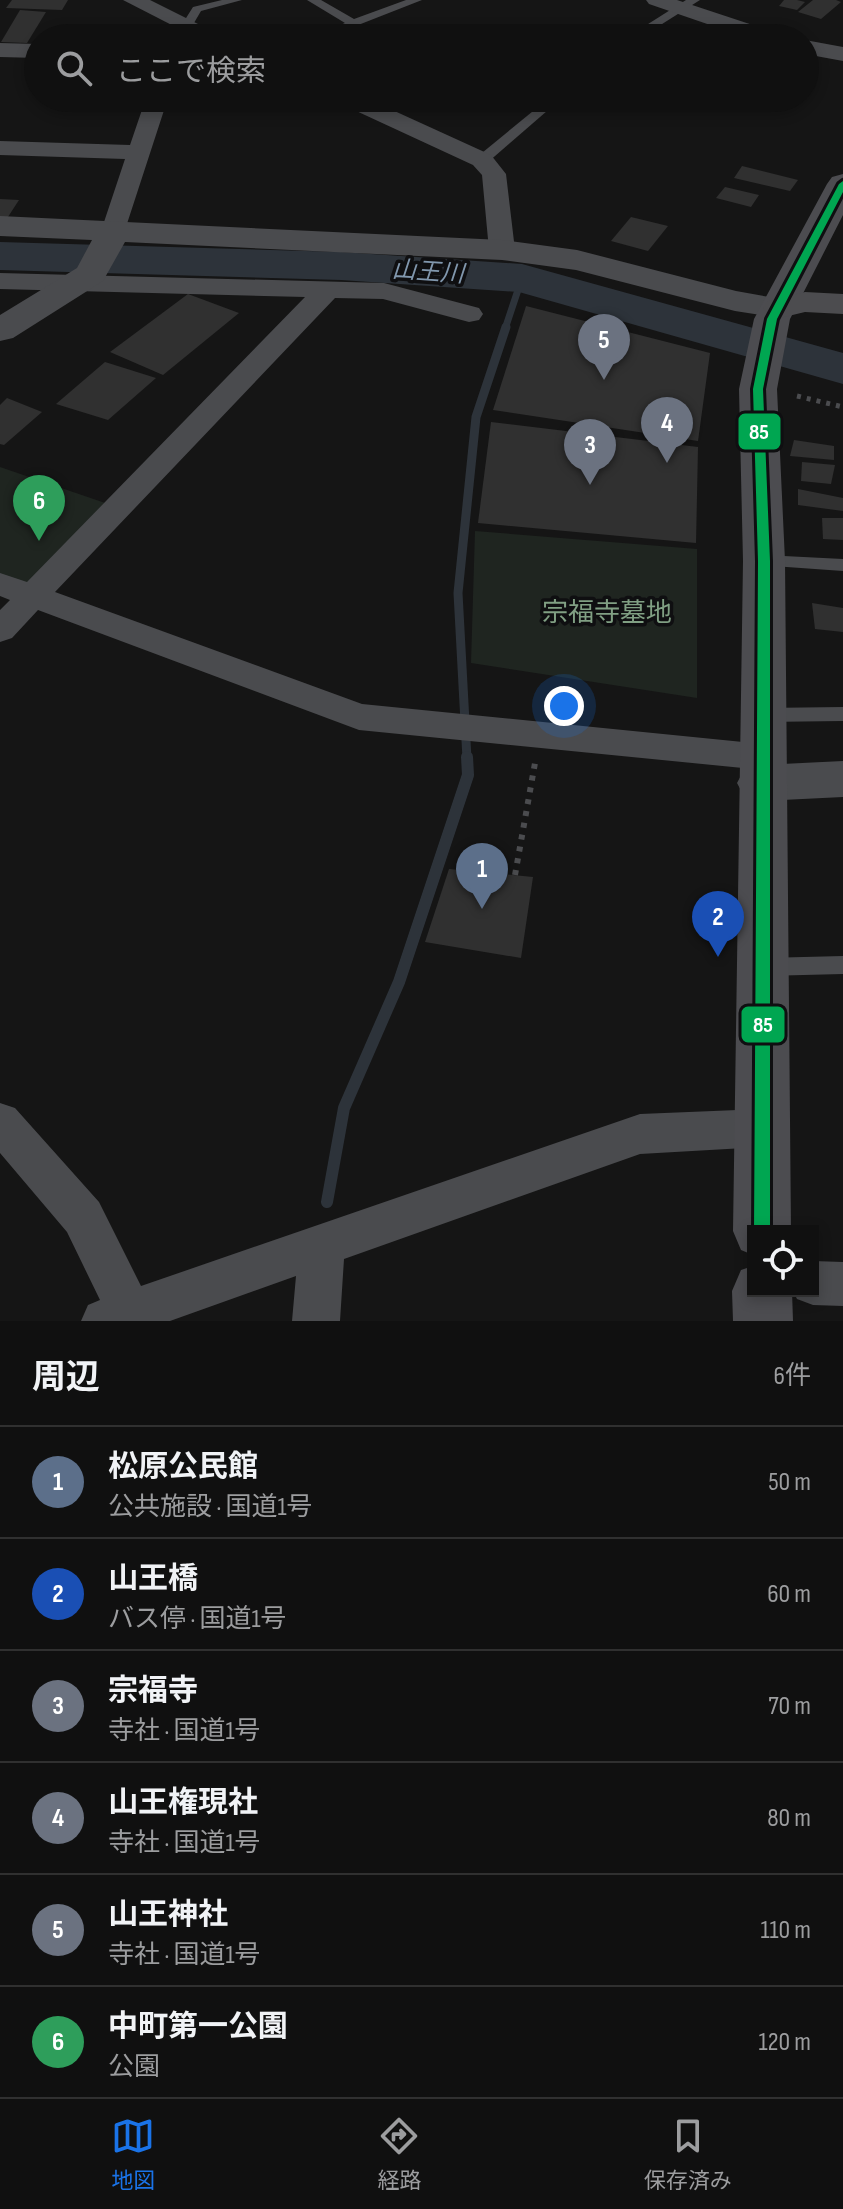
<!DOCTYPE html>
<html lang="ja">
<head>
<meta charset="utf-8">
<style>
	body { margin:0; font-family:"Sofia Sans Condensed","Noto Sans JP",sans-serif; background:#191919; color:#f1f3f6 }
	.controls { position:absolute; right:24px; bottom:24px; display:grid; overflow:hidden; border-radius:0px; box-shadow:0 4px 12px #0003 }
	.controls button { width:72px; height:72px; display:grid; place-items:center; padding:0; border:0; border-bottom:2px solid #303030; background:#101010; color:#f1f3f6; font:40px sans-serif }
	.you { position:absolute; left:564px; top:706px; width:28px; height:28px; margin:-20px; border:6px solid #fff; border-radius:50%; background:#1a73e8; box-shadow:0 0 0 12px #1a73e833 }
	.badge { display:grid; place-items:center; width:52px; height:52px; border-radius:50%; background:#1a73e8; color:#fff; font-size:26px; font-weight:700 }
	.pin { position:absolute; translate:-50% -66px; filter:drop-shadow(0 2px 4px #0008) }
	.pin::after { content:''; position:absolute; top:42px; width:28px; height:24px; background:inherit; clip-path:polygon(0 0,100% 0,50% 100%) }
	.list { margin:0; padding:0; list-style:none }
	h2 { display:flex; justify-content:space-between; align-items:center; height:104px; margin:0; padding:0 32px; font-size:34px }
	h2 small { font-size:26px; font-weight:400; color:#9c9d9f }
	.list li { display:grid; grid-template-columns:52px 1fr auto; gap:24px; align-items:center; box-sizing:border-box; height:112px; padding:0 32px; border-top:2px solid #303030 }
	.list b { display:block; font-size:30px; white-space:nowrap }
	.list p { margin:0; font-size:26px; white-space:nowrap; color:#9c9d9f }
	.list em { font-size:26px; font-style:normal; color:#9c9d9f }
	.icon { flex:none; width:44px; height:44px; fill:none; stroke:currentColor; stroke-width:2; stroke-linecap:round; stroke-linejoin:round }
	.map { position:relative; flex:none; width:843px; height:1321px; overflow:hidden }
	.search { position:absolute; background:#101010; box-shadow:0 4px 12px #0003; left:24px; right:24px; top:24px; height:88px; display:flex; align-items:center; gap:20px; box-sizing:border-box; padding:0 28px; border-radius:44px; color:#9c9d9f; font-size:30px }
	.sheet { height:776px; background:#101010 }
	nav { display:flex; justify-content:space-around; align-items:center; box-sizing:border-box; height:112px; border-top:2px solid #303030; background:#101010; font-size:22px; color:#9c9d9f }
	nav a { display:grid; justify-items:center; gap:4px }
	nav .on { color:#1a73e8 }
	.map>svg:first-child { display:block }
</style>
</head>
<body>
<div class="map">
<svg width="843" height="1321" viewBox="0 0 843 1321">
	<rect width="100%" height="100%" fill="#151515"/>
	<!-- green -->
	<g fill="#1f2520">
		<polygon points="0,467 111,505 33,588 0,576"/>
		<polygon points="475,531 697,549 697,698 471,663"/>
	</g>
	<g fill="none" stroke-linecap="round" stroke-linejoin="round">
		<!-- stream-far2 -->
		<polyline stroke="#2d333a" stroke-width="7" points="505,329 522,278"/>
		<!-- stream-far1 -->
		<polyline stroke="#2d333a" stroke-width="9" points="467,759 458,593 476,417 506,327"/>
		<!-- stream -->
		<polyline stroke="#2d333a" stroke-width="12" points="327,1202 344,1108 399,982 468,775 467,757"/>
		<!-- river -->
		<polygon fill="#2d333a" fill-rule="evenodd" points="0,242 341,252 522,264 843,353 843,384 519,292 341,280 0,270"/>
	</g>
	<!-- building -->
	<g fill="#303030">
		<polygon points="12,0 68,0 62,10 6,8"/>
		<polygon points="784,0 797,0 805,2 797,10 779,6"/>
		<polygon points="813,0 836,0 841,2 821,19 798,12"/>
		<polygon points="20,10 46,12 27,43 1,42"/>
		<polygon points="742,166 798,180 790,191 734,178"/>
		<polygon points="725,187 759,195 751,207 716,198"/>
		<polygon points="0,199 19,200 6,220 0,219"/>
		<polygon points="631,217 668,226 648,251 611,241"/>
		<polygon points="188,294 239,313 163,375 110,352"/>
		<polygon points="526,306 710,353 698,441 493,410"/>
		<polygon points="105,362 156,378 108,420 56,404"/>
		<polygon points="7,398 42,412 4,445 0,444 0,405"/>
		<polygon points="491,422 698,447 696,543 478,523"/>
		<polygon points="794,440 834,446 834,460 790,456"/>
		<polygon points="802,462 835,465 831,484 801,481"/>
		<polygon points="798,489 843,498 843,511 798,505"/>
		<polygon points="822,518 843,518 843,540 823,539"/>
		<polygon points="812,603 843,608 843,632 815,629"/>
		<polygon points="449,869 533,877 521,958 425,942"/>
	</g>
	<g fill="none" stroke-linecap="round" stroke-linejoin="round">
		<!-- path-far1 -->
		<polyline stroke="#4b4c4f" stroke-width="5" stroke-dasharray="4 6" stroke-linecap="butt" points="797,396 843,407"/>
		<!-- path -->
		<polyline stroke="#4b4c4f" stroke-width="6" stroke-dasharray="5 7" stroke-linecap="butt" points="515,875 535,763"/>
		<!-- service -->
		<g fill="#4a4b4e" fill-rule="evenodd">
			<polygon points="222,0 242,0 201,11 191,28 183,28 181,26 193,7"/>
			<polygon points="307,0 321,0 354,19 406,0 422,0 325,38 308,38 345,23"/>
			<polygon points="686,0 700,0 640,38 626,38"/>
			<polygon points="549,98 562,98 487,163 477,163 477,157"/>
			<polygon points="764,555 843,559 843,571 758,565 756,561"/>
			<polygon points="843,707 843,721 763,722 756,720 754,715 756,710 763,708"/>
			<polygon points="843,956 843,974 764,976 757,973 753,967 757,961 764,958"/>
		</g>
		<!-- minor -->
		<g fill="#4a4b4e" fill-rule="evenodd">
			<polygon points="123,0 150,0 226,38 197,38"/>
			<polygon points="646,0 677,0 777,33 780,38 748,38 649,4"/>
			<polygon points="805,40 843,47 843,61 805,54"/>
			<polygon points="0,43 38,44 38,58 0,57"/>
			<polygon points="146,98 168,98 123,236 105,236 101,231 125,159 0,155 0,141 130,145"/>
			<polygon points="336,98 366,98 491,155 506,174 515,250 511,255 493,255 489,250 482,175 473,165 339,103"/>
			<polygon points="0,273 384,283 479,308 483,314 479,320 469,322 383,299 335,298 55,592 362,704 763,744 776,748 781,757 776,766 763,770 359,730 38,610 12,638 0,642 0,610 10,600 0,596 0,573 27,582 305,297 0,289"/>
			<polygon points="0,1103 15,1108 99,1202 141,1286 640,1114 762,1109 777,1114 784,1128 777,1142 762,1147 640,1154 344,1259 340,1321 292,1321 296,1276 170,1321 81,1321 88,1305 100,1300 67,1232 0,1153"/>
			<polygon points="813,1261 843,1262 843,1306 813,1305 797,1299 793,1291 813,1291"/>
		</g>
		<!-- tertiary -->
		<g fill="#4a4b4e" fill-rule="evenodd">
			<polygon points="0,216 502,240 577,250 736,291 792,301 797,308 792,315 780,318 735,311 576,270 502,260 125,242 103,281 13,338 0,341 0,315 77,268 92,240 0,236"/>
			<polygon points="843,761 843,797 761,801 744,796 737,783 744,770 761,765"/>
		</g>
		<!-- trunk -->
		<g fill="#4c4c50" fill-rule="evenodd">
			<polygon points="843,174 843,215 790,319 777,389 785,561 791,1231 753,1231 753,1255 741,1250 733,1231 743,561 739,389 754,319 827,184 832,177"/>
			<polygon points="753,1266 753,1291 792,1291 793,1321 733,1321 732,1291 741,1270"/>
		</g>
		<!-- motorway -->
		<polygon fill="#4c4c4f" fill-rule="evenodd" points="805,292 843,294 843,314 805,312 780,318 768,315 763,308 768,301"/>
		<!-- bus-1 casing -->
		<g stroke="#0f0f11" stroke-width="6">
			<polygon id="bus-1" points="843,181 843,192 777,319 763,389 770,561 770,1231 754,1231 758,561 753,389 767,319 839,184"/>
		</g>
		<!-- bus-1 -->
		<use href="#bus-1" fill="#00a651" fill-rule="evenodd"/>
	</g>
	<g text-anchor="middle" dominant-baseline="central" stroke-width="7" stroke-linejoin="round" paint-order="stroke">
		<!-- far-water labels -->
		<g font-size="24" font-style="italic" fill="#8197ad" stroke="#0f0f11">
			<text transform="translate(428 272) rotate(4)">山王川</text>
		</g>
		<!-- park labels -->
		<g font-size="26" fill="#809f83" stroke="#0f0f11">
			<text x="607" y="613">宗福寺墓地</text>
		</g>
	</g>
	<g stroke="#0f0f11" stroke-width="3">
		<rect x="737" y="412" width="45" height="39" rx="8" fill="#00a651"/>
		<rect x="740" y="1005" width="46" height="39" rx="8" fill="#00a651"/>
	</g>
	<g font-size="22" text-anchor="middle" font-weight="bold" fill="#fff">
		<text x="759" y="439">85</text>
		<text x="763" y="1032">85</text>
	</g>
</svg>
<div class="controls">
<button><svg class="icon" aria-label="locate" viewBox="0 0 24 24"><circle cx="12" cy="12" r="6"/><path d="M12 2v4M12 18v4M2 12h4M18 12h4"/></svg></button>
</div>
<div class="you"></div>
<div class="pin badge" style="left:482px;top:909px;background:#5c6f8a">1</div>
<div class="pin badge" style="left:718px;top:957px;background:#1a4fb4">2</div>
<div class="pin badge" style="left:590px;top:485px;background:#6b7280">3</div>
<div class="pin badge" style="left:667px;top:463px;background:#6b7280">4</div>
<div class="pin badge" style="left:604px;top:380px;background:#6b7280">5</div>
<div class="pin badge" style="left:39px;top:541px;background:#2e9e5b">6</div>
<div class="search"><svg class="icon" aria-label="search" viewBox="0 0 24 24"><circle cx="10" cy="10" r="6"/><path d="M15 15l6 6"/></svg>ここで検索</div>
</div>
<section class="sheet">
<h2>周辺<small>6件</small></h2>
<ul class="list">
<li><span class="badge" style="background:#5c6f8a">1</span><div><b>松原公民館</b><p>公共施設 · 国道1号</p></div><em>50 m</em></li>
<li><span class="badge" style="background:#1a4fb4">2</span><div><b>山王橋</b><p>バス停 · 国道1号</p></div><em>60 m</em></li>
<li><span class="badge" style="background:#6b7280">3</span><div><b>宗福寺</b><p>寺社 · 国道1号</p></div><em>70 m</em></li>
<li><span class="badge" style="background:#6b7280">4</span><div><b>山王権現社</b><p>寺社 · 国道1号</p></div><em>80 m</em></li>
<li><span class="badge" style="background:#6b7280">5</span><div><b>山王神社</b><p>寺社 · 国道1号</p></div><em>110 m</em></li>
<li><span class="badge" style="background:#2e9e5b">6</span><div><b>中町第一公園</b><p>公園</p></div><em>120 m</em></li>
</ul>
</section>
<nav>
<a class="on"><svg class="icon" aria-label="map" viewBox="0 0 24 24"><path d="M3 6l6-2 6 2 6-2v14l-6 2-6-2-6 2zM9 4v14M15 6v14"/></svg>地図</a>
<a><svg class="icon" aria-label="directions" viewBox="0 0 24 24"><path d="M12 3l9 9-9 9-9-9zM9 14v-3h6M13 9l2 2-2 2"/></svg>経路</a>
<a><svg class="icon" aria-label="saved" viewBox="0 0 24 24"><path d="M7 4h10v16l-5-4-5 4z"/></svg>保存済み</a>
</nav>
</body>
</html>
